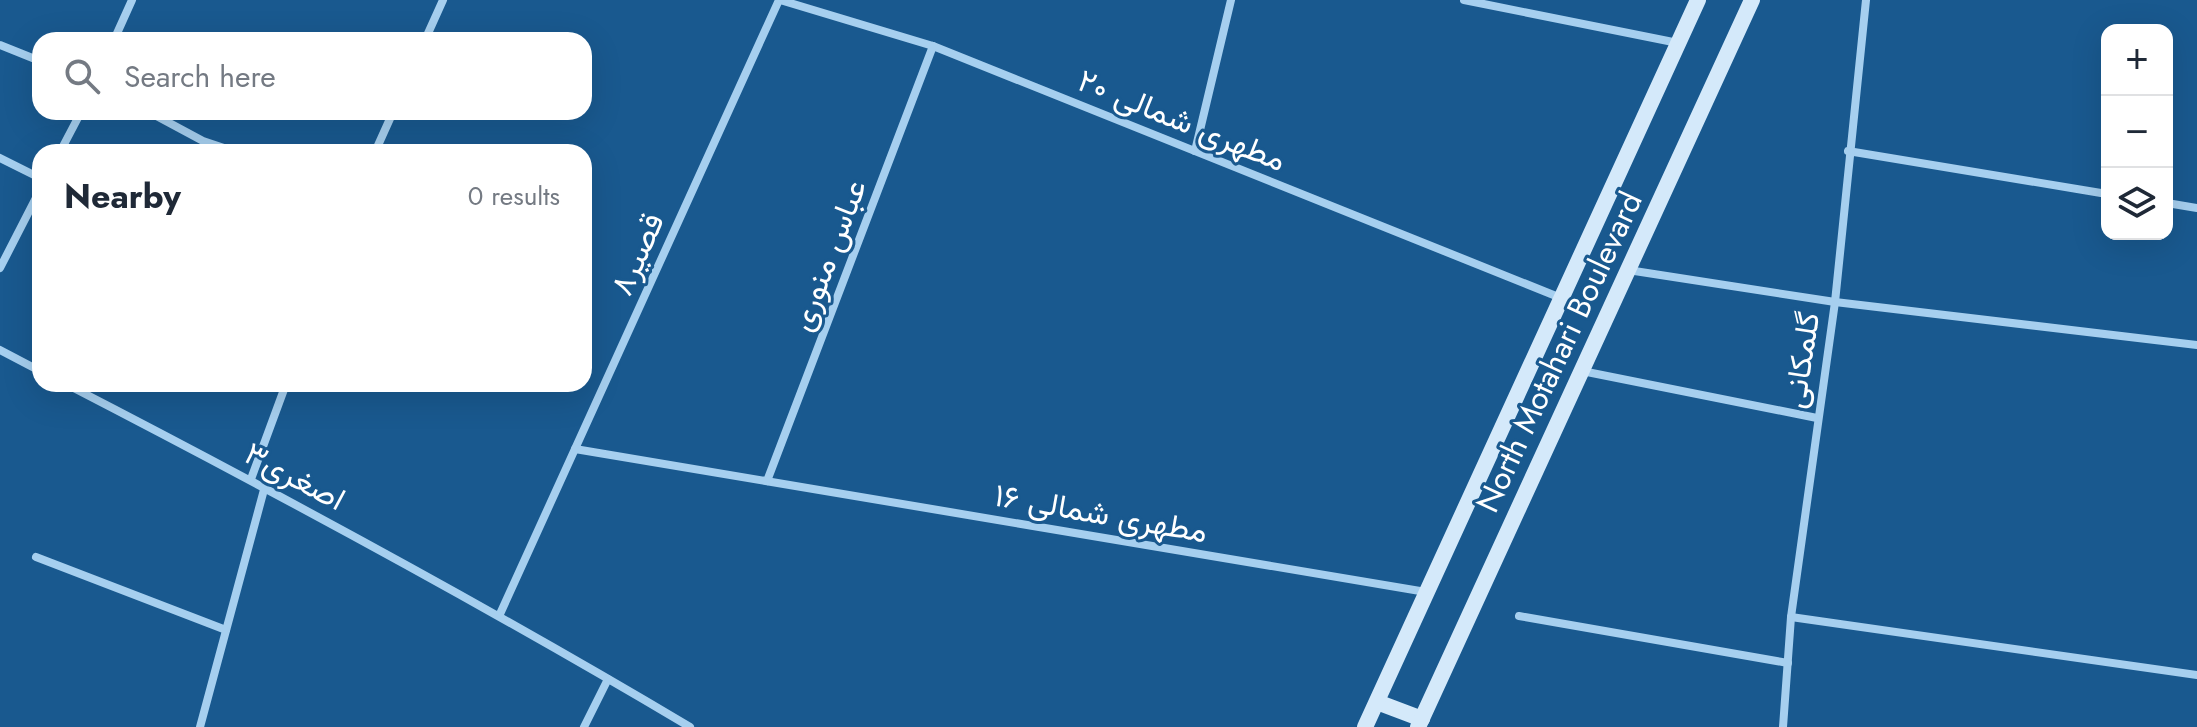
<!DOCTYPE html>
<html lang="en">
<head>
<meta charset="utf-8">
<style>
	body { margin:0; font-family:Jost,Vazirmatn,sans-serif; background:#f2f2f3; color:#1f2937 }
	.controls { position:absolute; right:24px; top:24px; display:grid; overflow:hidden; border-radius:16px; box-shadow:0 8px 32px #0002 }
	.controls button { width:72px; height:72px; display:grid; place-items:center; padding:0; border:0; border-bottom:2px solid #e0e1e3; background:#fff; color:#1f2937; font:40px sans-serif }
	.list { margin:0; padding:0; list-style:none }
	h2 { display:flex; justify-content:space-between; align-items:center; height:104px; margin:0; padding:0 32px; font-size:34px }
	h2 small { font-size:26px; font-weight:400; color:#747a83 }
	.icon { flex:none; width:44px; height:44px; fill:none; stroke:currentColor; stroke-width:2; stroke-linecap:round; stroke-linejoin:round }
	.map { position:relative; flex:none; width:2197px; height:727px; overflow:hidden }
	.search { position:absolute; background:#fff; box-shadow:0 8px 32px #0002; left:32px; top:32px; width:560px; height:88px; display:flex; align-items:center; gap:20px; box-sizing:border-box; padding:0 28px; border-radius:24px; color:#747a83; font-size:30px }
	.panel { position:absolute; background:#fff; box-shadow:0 8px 32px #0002; left:32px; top:144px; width:560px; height:248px; border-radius:24px }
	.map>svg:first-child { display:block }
</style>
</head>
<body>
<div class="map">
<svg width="2197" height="727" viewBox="0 0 2197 727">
	<rect width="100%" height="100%" fill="#19598f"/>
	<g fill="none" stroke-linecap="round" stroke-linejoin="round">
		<!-- minor -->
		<g stroke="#a6cfef" stroke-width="8">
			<polyline points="780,0 933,46 1561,298"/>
			<polyline points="1464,0 1678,43"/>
			<polyline points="114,40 132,0"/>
			<polyline points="425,40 443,0"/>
			<polyline points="0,45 40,61"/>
			<polyline points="149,112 203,141 236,152"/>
			<polyline points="1195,151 1231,0"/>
			<polyline points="1848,151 2107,194"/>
			<polyline points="60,152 81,112"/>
			<polyline points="375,152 393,112"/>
			<polyline points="0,158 40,178"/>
			<polyline points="2167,203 2197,208"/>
			<polyline points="0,268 40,190"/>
			<polyline points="1628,270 1835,302 2197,345"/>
			<polyline points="0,350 40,371"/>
			<polyline points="1582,371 1817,418"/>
			<path d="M 66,384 C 277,493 485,605 690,727"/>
			<polyline points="575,449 1426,592"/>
			<polyline points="251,479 286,384"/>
			<polyline points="767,481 933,46"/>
			<polyline points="36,557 226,630"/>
			<polyline points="500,614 779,0"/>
			<polyline points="1519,616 1788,663"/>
			<polyline points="1791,617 2197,675"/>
			<polyline points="200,727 265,486"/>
			<polyline points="584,727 608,679"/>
			<polyline points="1783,727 1791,617 1835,302 1866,0"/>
		</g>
		<!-- secondary -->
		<g stroke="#d4e9fa" stroke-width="16">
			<polyline points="1377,702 1422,719"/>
			<polyline points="1365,727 1698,0"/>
			<polyline points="1418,727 1752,0"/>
		</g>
	</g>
	<g text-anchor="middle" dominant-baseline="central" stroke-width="6" stroke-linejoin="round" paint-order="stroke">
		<!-- street labels -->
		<g font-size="32" fill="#fff" stroke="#19598f">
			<text transform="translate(1182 120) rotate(22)">مطهری شمالی ۲۰</text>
			<text transform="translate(637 254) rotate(-66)">قصیر۸</text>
			<text transform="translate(828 255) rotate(-69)">عباس منوری</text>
			<text transform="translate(1559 352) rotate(-65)">North Motahari Boulevard</text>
			<text transform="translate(1801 360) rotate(-81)">گلمکانی</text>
			<text transform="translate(295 476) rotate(28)">اصغری۳</text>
			<text transform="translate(1101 513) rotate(10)">مطهری شمالی ۱۶</text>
		</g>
	</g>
</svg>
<div class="controls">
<button>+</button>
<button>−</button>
<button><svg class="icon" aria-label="layers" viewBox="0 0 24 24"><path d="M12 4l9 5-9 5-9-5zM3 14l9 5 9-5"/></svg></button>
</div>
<div class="search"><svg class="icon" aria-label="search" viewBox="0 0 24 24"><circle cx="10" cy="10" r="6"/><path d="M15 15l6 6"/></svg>Search here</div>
<section class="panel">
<h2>Nearby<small>0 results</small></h2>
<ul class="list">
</ul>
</section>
</div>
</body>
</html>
